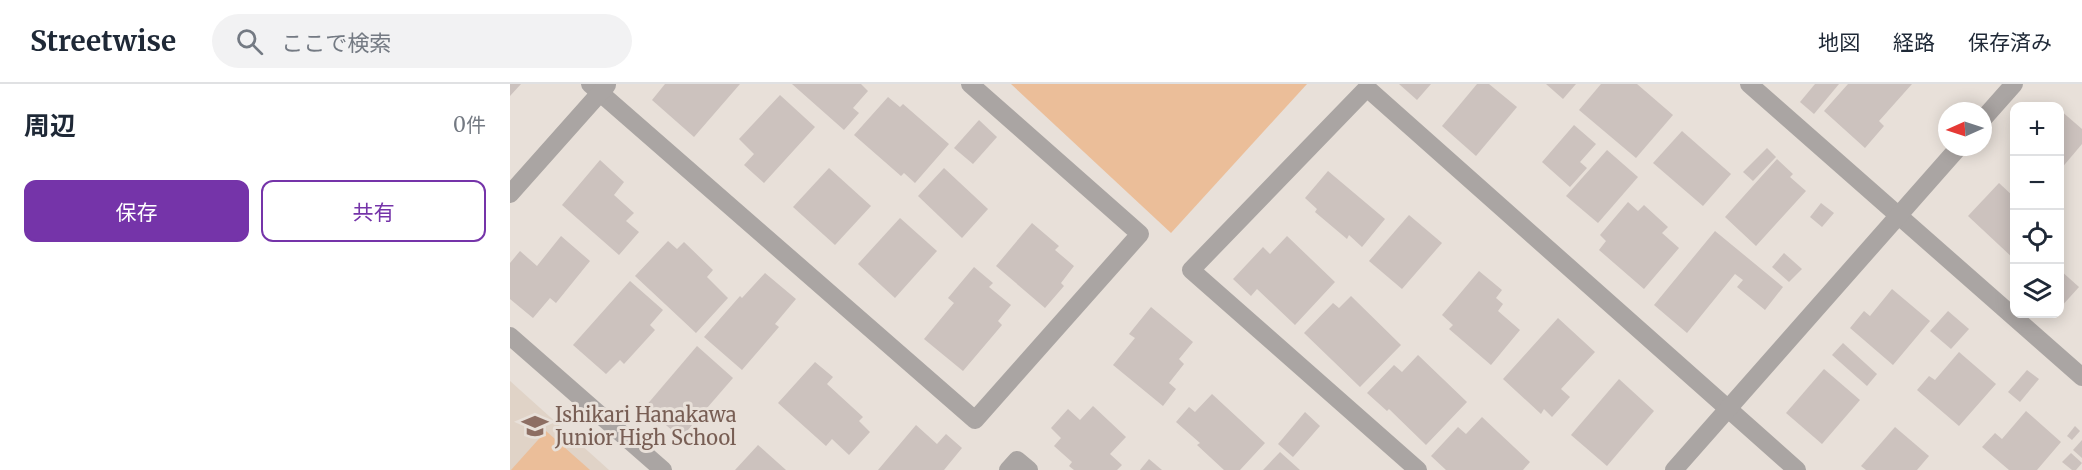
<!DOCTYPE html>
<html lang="ja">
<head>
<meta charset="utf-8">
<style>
	body { margin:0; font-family:Merriweather,"Noto Sans JP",serif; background:#f2f2f3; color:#1f2937 }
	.controls { position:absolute; right:18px; top:18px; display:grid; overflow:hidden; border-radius:12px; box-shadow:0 3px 15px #0003 }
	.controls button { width:54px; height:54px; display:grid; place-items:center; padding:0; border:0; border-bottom:2px solid #e0e1e3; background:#fff; color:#1f2937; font:30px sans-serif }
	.compass { position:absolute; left:1428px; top:18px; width:54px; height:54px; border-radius:50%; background:#fff; box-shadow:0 3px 15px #0003; rotate:267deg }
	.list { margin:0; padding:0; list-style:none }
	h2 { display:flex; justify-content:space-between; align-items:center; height:78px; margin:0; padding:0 24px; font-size:26px }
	h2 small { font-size:20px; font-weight:400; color:#747a83 }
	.actions { display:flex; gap:12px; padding:18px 24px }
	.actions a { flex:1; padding:14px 0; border:2px solid #7534a9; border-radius:12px; text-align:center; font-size:21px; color:#7534a9 }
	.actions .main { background:#7534a9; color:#fff }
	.icon { flex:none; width:33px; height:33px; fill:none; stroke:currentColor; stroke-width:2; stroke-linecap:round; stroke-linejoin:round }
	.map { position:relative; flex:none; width:1572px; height:386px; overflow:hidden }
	header { display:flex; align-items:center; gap:36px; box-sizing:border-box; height:84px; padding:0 30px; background:#fff; border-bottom:2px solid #e0e1e3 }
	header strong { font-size:28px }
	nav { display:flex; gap:33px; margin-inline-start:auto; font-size:21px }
	.search { width:420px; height:54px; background:#f2f2f3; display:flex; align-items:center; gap:15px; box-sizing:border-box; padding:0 21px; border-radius:33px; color:#747a83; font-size:22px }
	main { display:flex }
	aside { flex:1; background:#fff }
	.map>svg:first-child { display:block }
</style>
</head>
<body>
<header>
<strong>Streetwise</strong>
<div class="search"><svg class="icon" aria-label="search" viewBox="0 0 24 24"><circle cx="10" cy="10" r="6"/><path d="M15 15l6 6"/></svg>ここで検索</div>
<nav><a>地図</a><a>経路</a><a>保存済み</a></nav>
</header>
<main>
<aside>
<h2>周辺<small>0件</small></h2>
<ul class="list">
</ul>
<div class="actions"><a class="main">保存</a><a>共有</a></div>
</aside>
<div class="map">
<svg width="1572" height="386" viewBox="0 0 1572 386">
	<rect width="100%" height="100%" fill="#e8e0d9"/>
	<!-- built -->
	<polygon fill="#e0d3c7" points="0,297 99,386 0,386"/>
	<!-- green -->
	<g fill="#ebbe99">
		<polygon points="501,0 797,0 661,149"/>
		<polygon points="36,347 80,386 1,386"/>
	</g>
	<!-- building -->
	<g fill="#ccc2be">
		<polygon points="0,0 11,0 0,12"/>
		<polygon points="155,0 230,0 184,53 142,16"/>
		<polygon points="282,0 351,0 358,7 343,24 349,29 334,46"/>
		<polygon points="889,0 921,0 907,16"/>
		<polygon points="967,0 979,0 1007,23 966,72 932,42"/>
		<polygon points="1036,0 1066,0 1053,15"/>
		<polygon points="1091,0 1127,0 1163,31 1126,74 1069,26"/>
		<polygon points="1305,0 1329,0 1304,30 1290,18"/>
		<polygon points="1338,0 1402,0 1369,37 1374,42 1355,64 1314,27"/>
		<polygon points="270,11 305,43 254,99 234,81 244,70 229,55"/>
		<polygon points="378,13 390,23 393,20 439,60 405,99 394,89 391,92 344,51"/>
		<polygon points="1550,26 1572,45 1572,60 1550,86"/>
		<polygon points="469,36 487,53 463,80 444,64"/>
		<polygon points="1064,41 1086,60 1070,78 1077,84 1060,103 1032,78"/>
		<polygon points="1172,47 1221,90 1193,122 1143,79"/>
		<polygon points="1257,64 1266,73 1243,97 1233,88"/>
		<polygon points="1097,66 1128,93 1088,139 1056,112"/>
		<polygon points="1267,75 1283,90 1280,93 1296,107 1246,162 1215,133"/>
		<polygon points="90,76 114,98 104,111 124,129 116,137 129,148 109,171 52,121"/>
		<polygon points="319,84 361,122 325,161 283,123"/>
		<polygon points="434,84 478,125 452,154 408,112"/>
		<polygon points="818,87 875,135 852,163 839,151 837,155 805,128 807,125 795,114"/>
		<polygon points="1489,99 1504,113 1504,175 1458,132"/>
		<polygon points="1118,118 1128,127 1134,121 1158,143 1152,149 1169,164 1134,205 1089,166 1096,157 1090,151"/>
		<polygon points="1311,119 1324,129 1312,143 1300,133"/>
		<polygon points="899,131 932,159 892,205 859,177"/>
		<polygon points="390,134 427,167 385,214 348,180"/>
		<polygon points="522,139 549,162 545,166 564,182 551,199 554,202 535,224 486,182"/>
		<polygon points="1205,147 1273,203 1255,226 1227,203 1233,196 1225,190 1177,249 1144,221"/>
		<polygon points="51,152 80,177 46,219 40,214 23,234 0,215 0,179 10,167 27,182"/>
		<polygon points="777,152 825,198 785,241 747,205 741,212 723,195 753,163 760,170"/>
		<polygon points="158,157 167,165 174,158 203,186 197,193 218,214 186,249 125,192"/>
		<polygon points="1274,169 1292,185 1279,198 1262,183"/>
		<polygon points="464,183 483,199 479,203 501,221 488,237 492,241 453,287 414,255 444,219 438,214"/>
		<polygon points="1550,186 1569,203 1550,224"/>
		<polygon points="969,187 992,206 986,214 993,220 988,227 1010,246 981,281 939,245 943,241 932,231"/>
		<polygon points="255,189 286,215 265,240 269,243 232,286 194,253 230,212 232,214"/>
		<polygon points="120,197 153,226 140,241 145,246 114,280 110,276 96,290 63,261"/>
		<polygon points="1382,205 1420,237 1383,281 1340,244 1354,227 1360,232"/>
		<polygon points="841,212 891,261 850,303 794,249 823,219 829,224"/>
		<polygon points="641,223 683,258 669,275 674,280 659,299 666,305 653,322 603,281 625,254 619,250"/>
		<polygon points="1438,227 1459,245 1441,265 1420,247"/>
		<polygon points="1048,234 1085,268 1051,305 1060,313 1042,333 1034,325 1031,330 993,295"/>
		<polygon points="1333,259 1367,290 1357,302 1322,271"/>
		<polygon points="187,262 223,294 171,354 135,323"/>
		<polygon points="1449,268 1486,300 1449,342 1407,306 1419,292 1425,296"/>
		<polygon points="908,271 957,318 916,361 879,325 877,327 857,309 884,281 892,288"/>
		<polygon points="305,278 323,293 317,300 353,333 349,337 360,348 339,371 322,355 316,362 268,319"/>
		<polygon points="1314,285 1350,316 1312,360 1276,329"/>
		<polygon points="1517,286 1529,295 1510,318 1498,308"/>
		<polygon points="1109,295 1144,327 1097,382 1061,351"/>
		<polygon points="702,310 755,359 730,386 714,386 687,361 690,359 666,338 679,323 685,328"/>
		<polygon points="583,322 616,353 600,370 612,381 607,386 564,386 559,382 562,378 544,362 551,354 541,344 558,325 570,336"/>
		<polygon points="1516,327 1551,358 1527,386 1499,386 1472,363 1485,349 1492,355"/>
		<polygon points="795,328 810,342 783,373 768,360"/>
		<polygon points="972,333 1020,378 1013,386 936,386 921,372 948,343 956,350"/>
		<polygon points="406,341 427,360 436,350 452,364 434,386 368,386"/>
		<polygon points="1565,342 1570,347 1562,356 1557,352"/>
		<polygon points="1385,343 1419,372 1407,386 1356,386 1351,382"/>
		<polygon points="1572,356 1572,374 1563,366"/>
		<polygon points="248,361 276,386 225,386"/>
		<polygon points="770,368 790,386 753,386"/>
		<polygon points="1561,369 1572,379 1566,386 1562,386 1552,378"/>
		<polygon points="639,375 652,386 630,386"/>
	</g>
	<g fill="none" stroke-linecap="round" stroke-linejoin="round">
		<!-- minor -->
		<g stroke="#aaa5a3" stroke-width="18">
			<polyline points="80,0 465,336 630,150 460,0"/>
			<polyline points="1239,0 1572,293"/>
			<polyline points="1473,35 1504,0"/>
			<polyline points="0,110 97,1"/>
			<polyline points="0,252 153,386"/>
			<polyline points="498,386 507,376 519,386"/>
			<polyline points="908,386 681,186 857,4 1287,386"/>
			<polyline points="1164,386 1449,63"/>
		</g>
	</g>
	<!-- icons -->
	<defs>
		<g id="school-bare" transform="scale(2.07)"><path d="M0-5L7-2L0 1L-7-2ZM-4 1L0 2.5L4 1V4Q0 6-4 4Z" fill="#8d6e63" stroke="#e8e0d9" stroke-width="2.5" paint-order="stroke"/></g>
	</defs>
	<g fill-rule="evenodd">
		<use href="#school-bare" x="25" y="342"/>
	</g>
	<g text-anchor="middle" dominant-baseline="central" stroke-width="6" stroke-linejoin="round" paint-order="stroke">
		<!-- education labels -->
		<g font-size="20" fill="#785e54" stroke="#e8e0d9" text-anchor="start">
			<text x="45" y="330">Ishikari Hanakawa<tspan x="45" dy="23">Junior High School</tspan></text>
		</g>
	</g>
</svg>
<div class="controls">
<button>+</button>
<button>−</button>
<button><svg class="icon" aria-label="locate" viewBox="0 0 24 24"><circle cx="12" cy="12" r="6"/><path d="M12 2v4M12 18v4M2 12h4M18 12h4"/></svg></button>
<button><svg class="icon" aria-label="layers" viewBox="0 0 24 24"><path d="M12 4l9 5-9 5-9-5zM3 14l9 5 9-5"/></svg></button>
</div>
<svg class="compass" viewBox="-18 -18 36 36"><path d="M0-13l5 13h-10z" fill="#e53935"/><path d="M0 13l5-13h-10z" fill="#747a83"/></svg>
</div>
</main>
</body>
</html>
